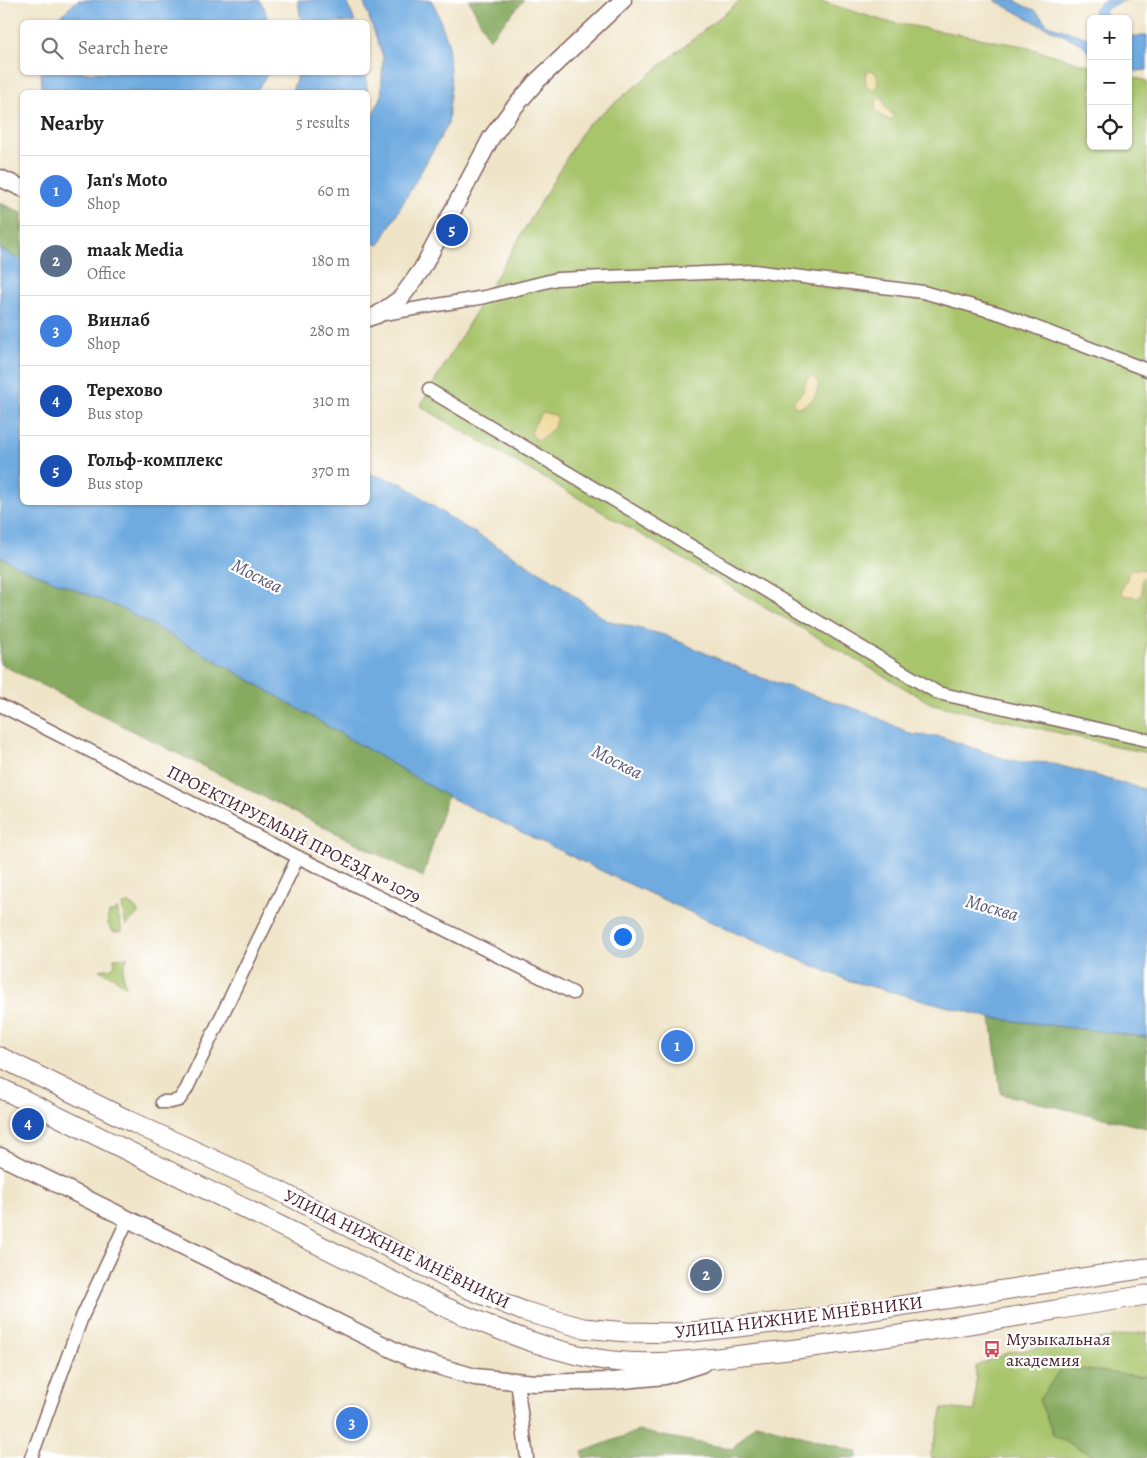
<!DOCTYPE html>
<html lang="en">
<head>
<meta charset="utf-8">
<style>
	body { margin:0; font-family:Alegreya,serif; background:#f6f6f6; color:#222 }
	.controls { position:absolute; right:15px; top:15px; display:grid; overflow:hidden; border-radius:8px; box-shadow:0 1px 4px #0004 }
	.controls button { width:45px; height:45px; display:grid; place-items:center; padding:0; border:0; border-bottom:1px solid #e0e0e0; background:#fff; color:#222; font:25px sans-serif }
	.you { position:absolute; left:622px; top:936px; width:18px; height:18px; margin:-12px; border:4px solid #fff; border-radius:50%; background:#1a73e8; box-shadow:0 0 0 8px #1a73e833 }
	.badge { display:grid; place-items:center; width:32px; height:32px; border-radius:50%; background:#d1495b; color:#fff; font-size:16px; font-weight:700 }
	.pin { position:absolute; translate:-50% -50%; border:2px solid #fff; box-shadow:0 1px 5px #0006 }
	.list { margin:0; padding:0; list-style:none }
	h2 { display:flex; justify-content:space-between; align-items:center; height:65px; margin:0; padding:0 20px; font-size:21px }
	h2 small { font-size:16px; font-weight:400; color:#767676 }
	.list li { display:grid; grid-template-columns:32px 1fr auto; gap:15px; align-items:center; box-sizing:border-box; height:70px; padding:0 20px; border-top:1px solid #e0e0e0 }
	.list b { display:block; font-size:19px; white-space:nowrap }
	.list p { margin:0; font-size:16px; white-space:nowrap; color:#767676 }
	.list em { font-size:16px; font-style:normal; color:#767676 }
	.icon { flex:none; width:28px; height:28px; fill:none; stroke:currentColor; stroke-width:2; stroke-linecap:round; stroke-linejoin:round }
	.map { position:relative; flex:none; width:1147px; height:1458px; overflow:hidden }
	.search { position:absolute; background:#fff; box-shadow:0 1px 4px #0004; left:20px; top:20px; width:350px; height:55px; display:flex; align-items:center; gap:12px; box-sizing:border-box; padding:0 18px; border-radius:8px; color:#767676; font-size:19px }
	.panel { position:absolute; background:#fff; box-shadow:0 1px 4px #0004; left:20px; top:90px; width:350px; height:415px; border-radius:8px }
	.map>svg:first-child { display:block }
</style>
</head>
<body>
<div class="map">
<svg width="1147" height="1458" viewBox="0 0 1147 1458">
	<rect width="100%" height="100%" fill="#fff"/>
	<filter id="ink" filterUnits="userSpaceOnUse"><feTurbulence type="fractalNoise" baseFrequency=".02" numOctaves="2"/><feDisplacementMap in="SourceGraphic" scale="10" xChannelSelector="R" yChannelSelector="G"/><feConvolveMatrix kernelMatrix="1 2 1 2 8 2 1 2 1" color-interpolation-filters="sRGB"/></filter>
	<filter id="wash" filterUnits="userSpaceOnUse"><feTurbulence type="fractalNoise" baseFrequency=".0096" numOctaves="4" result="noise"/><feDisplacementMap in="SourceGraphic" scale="20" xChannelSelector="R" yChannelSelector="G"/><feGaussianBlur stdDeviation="1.12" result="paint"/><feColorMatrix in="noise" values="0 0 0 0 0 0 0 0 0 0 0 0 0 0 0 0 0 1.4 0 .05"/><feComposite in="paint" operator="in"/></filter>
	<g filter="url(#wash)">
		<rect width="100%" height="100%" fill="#efe4c7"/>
		<!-- green -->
		<g fill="#a9c56c" stroke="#7a724c">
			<polygon points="741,0 817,0 884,21 1018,45 1091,66 1091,146 1128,146 1128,76 1147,81 1147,753 932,704 420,406 585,127"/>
			<polygon points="129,903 136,908 138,913 126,926 122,905 125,905"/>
			<path d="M 117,908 L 122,932 L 120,931 L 114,932 C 108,927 106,921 109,913 L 116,911 Z"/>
			<path d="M 128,957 C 122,967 122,976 126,987 L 114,977 L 99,970 L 112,968 L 115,964 L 114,958 Z"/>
			<polygon points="1147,1332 1147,1375 1141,1376 1094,1458 930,1458 943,1408 975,1411 976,1366 1010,1352"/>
		</g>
		<!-- forest -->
		<g fill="#86aa60" stroke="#686446">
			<polygon points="469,0 524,0 489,39"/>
			<polygon points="0,203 22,213 22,258 15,258 0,248"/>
			<polygon points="0,556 15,565 123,609 224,665 447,796 423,877 0,664"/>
			<polygon points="991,1018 1147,1037 1147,1128 1001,1094"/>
			<polygon points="1062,1367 1141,1376 1147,1375 1147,1458 1094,1458 1094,1456 1054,1436 1039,1400"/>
			<polygon points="756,1423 858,1452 857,1458 583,1458 582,1452 638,1431 732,1449"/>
		</g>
		<!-- sand -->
		<g fill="#eeda9e" stroke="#9c7c64">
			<path d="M 871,71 L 875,72 C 878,78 879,83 876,89 C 865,90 864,81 866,72 Z"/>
			<polygon points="883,97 885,107 895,117 890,120 881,116 875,109 877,99"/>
			<path d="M 813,376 L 818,381 C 819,395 809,408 795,407 L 793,401 L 803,392 L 807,379 Z"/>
			<path d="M 545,413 L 555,415 L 558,419 L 555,423 L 554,428 L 539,440 C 524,435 536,423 541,414 Z"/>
			<polygon points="1133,569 1147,570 1147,575 1142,579 1142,593 1138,599 1132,596 1125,596 1121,591 1127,579 1128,573"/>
		</g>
		<!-- water -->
		<g fill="#6fabe0" stroke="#5c6586">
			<polygon points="78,0 259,0 264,7 268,22 54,22"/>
			<polygon points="298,0 346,0 355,22 301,22"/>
			<polygon points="363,0 431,0 436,9 448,42 451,85 448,124 379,245 368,241 368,123 381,98 383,57"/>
			<polygon points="994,0 1015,0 1024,6 1035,10 1048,25 1091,39 1091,56 1084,45 1035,22"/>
			<polygon points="1104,0 1127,0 1115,4 1104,11 1108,19 1094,19 1094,10"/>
			<polygon points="1128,36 1147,36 1147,70 1136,71 1128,69"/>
			<polygon points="41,73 41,72 268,73 256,92 47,92 42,90"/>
			<polygon points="298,73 366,73 367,90 366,92 292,92"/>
			<polygon points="0,248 15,258 22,258 22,502 368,502 368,471 370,474 403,484 450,518 555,581 606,620 664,635 762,678 868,713 913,735 938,736 1011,761 1051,763 1147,790 1147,1037 991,1018 847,980 731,931 610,875 447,796 224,665 123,609 15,565 0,556"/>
		</g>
	</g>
	<g filter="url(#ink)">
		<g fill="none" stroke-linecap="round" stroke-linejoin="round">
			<!-- minor casing -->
			<g stroke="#846462" stroke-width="15">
				<g id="minor">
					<polyline points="378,315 485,297 557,279 754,271 923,292 1001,314 1147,370"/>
					<polyline points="429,390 938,693 1147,740"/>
					<polyline points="0,705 298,857 573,993"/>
					<polyline points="162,1102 171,1102 179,1100 186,1090 298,857"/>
					<polyline points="517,1381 527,1458"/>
					<polyline points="31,1458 82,1317 128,1219"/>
				</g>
			</g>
			<!-- tertiary casing -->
			<g stroke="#846462" stroke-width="19">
				<g id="tertiary">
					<polyline points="0,178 22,188"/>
					<polyline points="368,318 377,315 401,298 422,269 491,138 511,111 537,81 623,0"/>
					<polyline points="0,1156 410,1358 475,1377 535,1383 613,1381 665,1376 702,1364"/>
				</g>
			</g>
			<!-- secondary casing -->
			<g stroke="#846462" stroke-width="21">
				<g id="secondary">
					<polyline points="0,1057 136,1124 264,1183 464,1287 523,1311 583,1328 627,1332 683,1333 827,1317 1147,1268"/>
					<path d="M 0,1088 L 447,1308 C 499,1330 554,1354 612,1361 C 664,1367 718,1357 770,1352 C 896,1338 1021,1315 1147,1295"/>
				</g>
			</g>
			<!-- minor -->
			<use href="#minor" stroke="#fff" stroke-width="12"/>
			<!-- tertiary -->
			<use href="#tertiary" stroke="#fff" stroke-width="16"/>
			<!-- secondary -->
			<use href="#secondary" stroke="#fff" stroke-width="19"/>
		</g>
	</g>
	<!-- icons -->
	<defs>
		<g id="bus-bare" transform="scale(1.35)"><path d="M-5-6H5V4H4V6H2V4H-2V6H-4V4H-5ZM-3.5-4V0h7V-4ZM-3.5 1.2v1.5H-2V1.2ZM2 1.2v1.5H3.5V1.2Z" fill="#d1495b" stroke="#fff" stroke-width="2.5" paint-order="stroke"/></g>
	</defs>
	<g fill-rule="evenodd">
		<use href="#bus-bare" x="992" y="1349"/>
	</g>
	<g text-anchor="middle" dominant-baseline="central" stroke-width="4.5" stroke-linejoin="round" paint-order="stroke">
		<!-- street labels -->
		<g font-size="18" fill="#4a1f2b" stroke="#fff">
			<text transform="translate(294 834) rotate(27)">ПРОЕКТИРУЕМЫЙ ПРОЕЗД № 1079</text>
			<text transform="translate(397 1249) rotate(26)">УЛИЦА НИЖНИЕ МНЁВНИКИ</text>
			<text transform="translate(799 1317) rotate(-7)">УЛИЦА НИЖНИЕ МНЁВНИКИ</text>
		</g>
		<!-- poi labels -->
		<g font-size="18" fill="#4a1f2b" stroke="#fff" text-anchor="start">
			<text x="1006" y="1339">Музыкальная<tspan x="1006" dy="21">академия</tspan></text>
		</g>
		<!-- water labels -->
		<g font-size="19" font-style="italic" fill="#595773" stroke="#fff">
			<text transform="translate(257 576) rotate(27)">Москва</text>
			<text transform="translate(617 762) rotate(27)">Москва</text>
			<text transform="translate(992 908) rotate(16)">Москва</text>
		</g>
	</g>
</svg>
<div class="controls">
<button>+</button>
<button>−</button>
<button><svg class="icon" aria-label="locate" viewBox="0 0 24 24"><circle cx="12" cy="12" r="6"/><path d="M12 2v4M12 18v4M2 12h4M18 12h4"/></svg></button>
</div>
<div class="you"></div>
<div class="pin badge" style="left:677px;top:1046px;background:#3f7fe0">1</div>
<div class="pin badge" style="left:706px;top:1275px;background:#5c6f8a">2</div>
<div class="pin badge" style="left:352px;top:1423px;background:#3f7fe0">3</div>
<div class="pin badge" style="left:28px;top:1124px;background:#1a4fb4">4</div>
<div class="pin badge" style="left:452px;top:230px;background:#1a4fb4">5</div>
<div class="search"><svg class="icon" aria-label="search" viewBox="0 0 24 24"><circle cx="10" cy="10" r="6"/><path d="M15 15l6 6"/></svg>Search here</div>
<section class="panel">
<h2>Nearby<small>5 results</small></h2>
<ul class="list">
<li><span class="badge" style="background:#3f7fe0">1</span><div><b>Jan's Moto</b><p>Shop</p></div><em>60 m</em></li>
<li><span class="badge" style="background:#5c6f8a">2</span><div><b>maak Media</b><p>Office</p></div><em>180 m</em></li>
<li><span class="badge" style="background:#3f7fe0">3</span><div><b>Винлаб</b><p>Shop</p></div><em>280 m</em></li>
<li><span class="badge" style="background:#1a4fb4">4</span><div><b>Терехово</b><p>Bus stop</p></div><em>310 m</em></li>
<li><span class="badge" style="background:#1a4fb4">5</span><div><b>Гольф-комплекс</b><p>Bus stop</p></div><em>370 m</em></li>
</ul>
</section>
</div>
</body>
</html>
